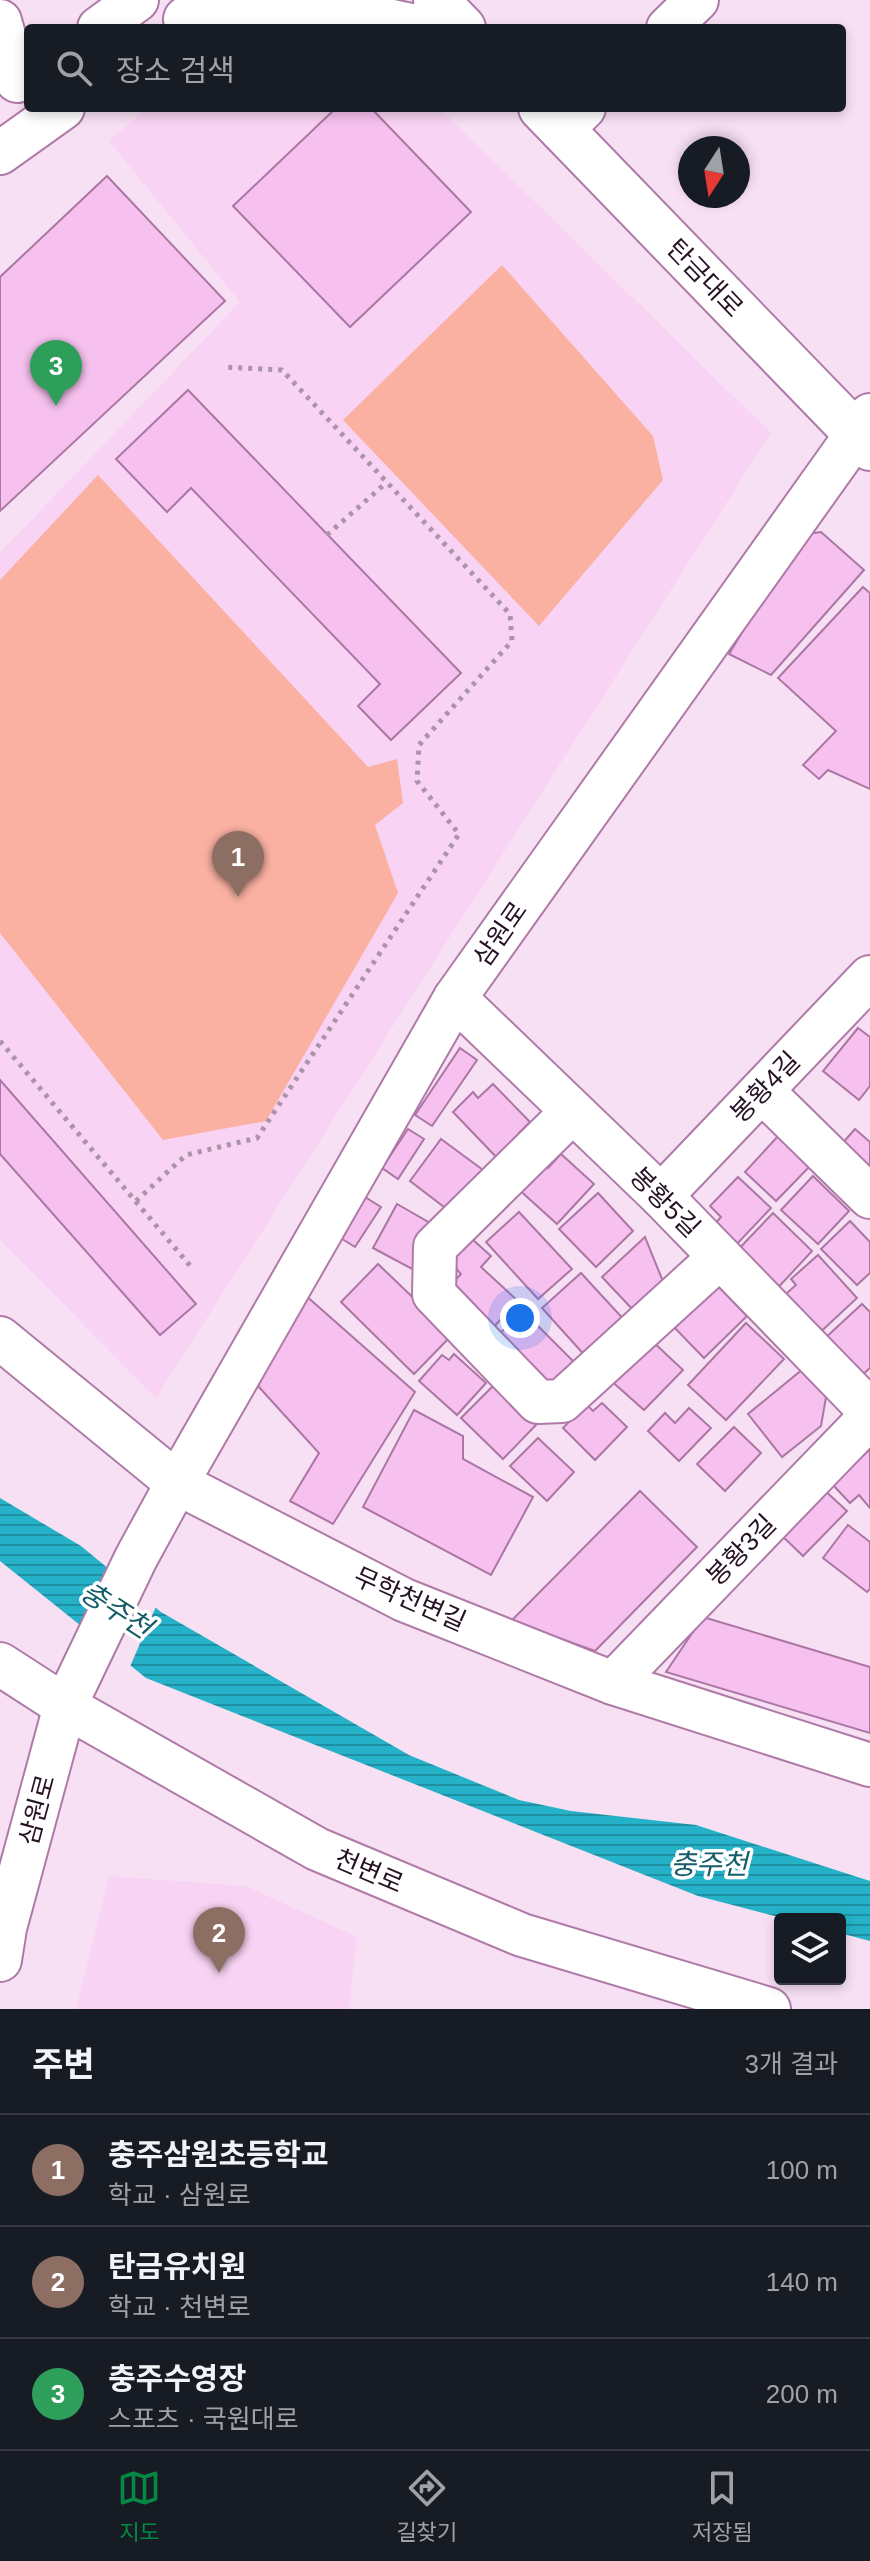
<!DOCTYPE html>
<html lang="ko">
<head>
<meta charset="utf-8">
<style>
	body { margin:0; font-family:Helvetica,"Noto Sans KR",sans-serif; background:#242831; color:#f1f3f6 }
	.controls { position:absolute; right:24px; bottom:24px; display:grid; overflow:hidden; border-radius:8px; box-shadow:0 4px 12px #0003 }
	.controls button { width:72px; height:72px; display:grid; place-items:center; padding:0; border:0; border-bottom:2px solid #363941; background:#171b24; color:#f1f3f6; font:40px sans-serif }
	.compass { position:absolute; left:678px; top:136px; width:72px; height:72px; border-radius:50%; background:#171b24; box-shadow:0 4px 12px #0003; rotate:192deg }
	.you { position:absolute; left:520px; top:1318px; width:28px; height:28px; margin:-20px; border:6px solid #fff; border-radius:50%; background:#1a73e8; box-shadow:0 0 0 12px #1a73e833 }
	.badge { display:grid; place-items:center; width:52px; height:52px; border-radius:50%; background:#058844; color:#fff; font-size:26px; font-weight:700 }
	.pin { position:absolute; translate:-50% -66px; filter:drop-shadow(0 2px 4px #0008) }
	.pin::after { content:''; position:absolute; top:42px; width:28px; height:24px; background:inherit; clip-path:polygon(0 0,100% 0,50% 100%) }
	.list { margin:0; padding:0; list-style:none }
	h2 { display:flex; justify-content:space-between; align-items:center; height:104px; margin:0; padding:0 32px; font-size:34px }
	h2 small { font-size:26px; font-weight:400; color:#9ea1a6 }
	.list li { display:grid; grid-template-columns:52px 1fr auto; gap:24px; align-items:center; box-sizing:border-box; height:112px; padding:0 32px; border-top:2px solid #363941 }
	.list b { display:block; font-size:30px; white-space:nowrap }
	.list p { margin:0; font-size:26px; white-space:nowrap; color:#9ea1a6 }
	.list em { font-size:26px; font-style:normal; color:#9ea1a6 }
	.icon { flex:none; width:44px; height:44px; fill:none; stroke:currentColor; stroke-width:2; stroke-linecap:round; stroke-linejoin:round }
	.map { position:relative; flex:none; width:870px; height:2009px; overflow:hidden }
	.search { position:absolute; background:#171b24; box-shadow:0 4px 12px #0003; left:24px; right:24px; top:24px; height:88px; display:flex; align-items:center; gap:20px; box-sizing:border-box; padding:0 28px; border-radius:8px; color:#9ea1a6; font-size:30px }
	.sheet { height:440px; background:#171b24 }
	nav { display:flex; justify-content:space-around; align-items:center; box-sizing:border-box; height:112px; border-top:2px solid #363941; background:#171b24; font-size:22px; color:#9ea1a6 }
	nav a { display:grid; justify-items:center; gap:4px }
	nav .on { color:#058844 }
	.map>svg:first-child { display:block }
</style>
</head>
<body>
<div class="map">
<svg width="870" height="2009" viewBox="0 0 870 2009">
	<defs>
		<pattern id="water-rules" width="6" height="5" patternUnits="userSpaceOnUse" patternTransform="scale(2)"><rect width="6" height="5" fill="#25b2c8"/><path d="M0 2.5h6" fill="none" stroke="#208fa2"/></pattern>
	</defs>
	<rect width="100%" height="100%" fill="#f8e0f4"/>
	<!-- built -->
	<g fill="#f9d3f3">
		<polygon points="148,108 439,108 771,433 156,1398 0,1240 0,553 240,302 109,141"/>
		<polygon points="109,1876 246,1886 357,1937 349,2009 76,2009"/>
	</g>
	<!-- pitch -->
	<g fill="#fbb1a2">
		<polygon points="502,265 653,436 663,480 539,626 343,420"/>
		<polygon points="98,475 368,767 397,759 403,803 375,825 398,893 266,1121 163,1140 0,933 0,580"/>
	</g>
	<!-- water -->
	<polygon fill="url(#water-rules)" points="0,1498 81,1546 161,1612 409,1755 519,1800 571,1811 696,1825 870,1881 870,1941 840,1933 840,1919 786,1919 698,1896 146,1678 0,1561"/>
	<!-- pier -->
	<polygon fill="#f8e0f4" points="109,1564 157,1604 129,1669 80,1630"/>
	<!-- building -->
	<g fill="#f7c1ef" stroke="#ab76a3" stroke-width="2">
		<polygon points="336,108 371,108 471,212 350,327 233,206"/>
		<polygon points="107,176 225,301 0,511 0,277"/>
		<polygon points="188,390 461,673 391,740 358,706 380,684 191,488 167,512 116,459"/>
		<polygon points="821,532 864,570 771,675 729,654 801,535"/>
		<polygon points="863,587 870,593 870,789 828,770 819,779 803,765 836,731 778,678"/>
		<polygon points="858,1028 870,1037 870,1086 859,1100 823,1071"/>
		<polygon points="460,1048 477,1060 432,1126 415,1115"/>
		<polygon points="0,1080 196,1304 160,1335 0,1154"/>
		<polygon points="493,1084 530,1122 519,1133 525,1139 501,1162 453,1112 473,1092 478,1098"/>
		<polygon points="408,1129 424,1139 398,1179 382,1168"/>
		<polygon points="855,1129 870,1142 870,1185 834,1153"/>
		<polygon points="780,1134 812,1164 776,1201 745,1172"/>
		<polygon points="441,1139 483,1170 452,1213 410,1181"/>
		<polygon points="561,1154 594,1184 557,1224 516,1187 540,1161 548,1168"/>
		<polygon points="813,1176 849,1211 818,1244 781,1210"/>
		<polygon points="738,1177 771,1208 733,1248 711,1228 721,1217 710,1206"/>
		<polygon points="598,1193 633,1231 596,1267 559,1229"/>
		<polygon points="365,1197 381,1207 355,1247 339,1237"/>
		<polygon points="397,1204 437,1227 414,1270 373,1248"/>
		<polygon points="519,1212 572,1269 538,1299 486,1242"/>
		<polygon points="773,1213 812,1251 773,1293 733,1255"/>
		<polygon points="850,1221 870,1242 870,1273 857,1285 821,1249"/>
		<polygon points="645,1237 664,1284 635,1312 602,1277"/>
		<polygon points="472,1239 491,1256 481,1267 518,1301 489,1332 445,1291 461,1274 450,1262"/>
		<polygon points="818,1255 857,1298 814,1338 779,1300 796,1285 791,1279"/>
		<polygon points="378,1264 452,1335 414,1374 341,1302"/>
		<polygon points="581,1273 627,1323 588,1359 542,1308"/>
		<polygon points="718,1286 747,1316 704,1358 666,1319"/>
		<polygon points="304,1294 415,1392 333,1524 290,1501 319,1453 258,1386"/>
		<polygon points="862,1304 870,1312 870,1368 859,1378 823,1340"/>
		<polygon points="523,1311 578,1366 550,1394 495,1338"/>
		<polygon points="746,1323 784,1359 726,1420 688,1385"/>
		<polygon points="650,1339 683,1370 644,1410 608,1378"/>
		<polygon points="454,1354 486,1383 457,1415 419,1381 442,1355 449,1360"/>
		<polygon points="803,1369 826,1397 821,1426 782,1457 748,1414"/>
		<polygon points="494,1385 536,1425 503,1459 461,1418"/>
		<polygon points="602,1403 627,1427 595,1460 563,1428 586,1404 593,1411"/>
		<polygon points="689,1408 711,1428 679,1461 648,1431 665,1413 675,1423"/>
		<polygon points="414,1410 463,1436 463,1459 533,1497 491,1575 363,1507"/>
		<polygon points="734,1427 761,1453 725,1491 697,1464"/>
		<polygon points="538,1438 574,1472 547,1501 510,1466"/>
		<polygon points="868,1451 870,1451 870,1508 859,1495 850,1503 832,1484"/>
		<polygon points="821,1487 847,1511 803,1556 778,1532"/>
		<polygon points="640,1491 697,1547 595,1651 511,1621"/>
		<polygon points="848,1525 870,1542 870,1589 867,1592 823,1558"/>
		<polygon points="703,1617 870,1667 870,1733 666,1672"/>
	</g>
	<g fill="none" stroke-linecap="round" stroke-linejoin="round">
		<!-- minor casing -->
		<g stroke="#af7aa8" stroke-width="46">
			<g id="minor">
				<polyline points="0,21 17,81"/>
				<polyline points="99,28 137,0"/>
				<polyline points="668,28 697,0"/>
				<polyline points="561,130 584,108"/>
				<polyline points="0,153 63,108"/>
				<polyline points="455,998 661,1196 870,1411"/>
				<polyline points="762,1091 870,1197"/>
				<polyline points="572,1112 435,1247 434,1294 538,1402 562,1401 720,1257"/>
				<polyline points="661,1196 870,977"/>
				<polyline points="0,1338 177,1483 404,1600 613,1683 870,1765"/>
				<polyline points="0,1664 65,1706 317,1849 522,1935 769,2009"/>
				<polyline points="613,1683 870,1417"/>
				<polyline points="0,1960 5,1928 65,1706 136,1558 177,1483 455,998 870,415"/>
			</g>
		</g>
		<!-- major casing -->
		<g stroke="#af7aa8" stroke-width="48">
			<g id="major">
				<polyline points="436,0 463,28"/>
				<polyline points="186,19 254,7 317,6 420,28"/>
				<polyline points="541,108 870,448"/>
			</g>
		</g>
		<!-- path -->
		<g stroke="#aa94a7" stroke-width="5" stroke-dasharray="4 6" stroke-linecap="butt">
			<polyline points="327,535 387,482"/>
			<polyline points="0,1041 192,1268"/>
			<polyline points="136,1201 186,1155 257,1138 459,834 417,781 419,745 512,641 510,614 282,370 225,367"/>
		</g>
		<!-- minor -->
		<use href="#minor" stroke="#fff" stroke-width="42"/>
		<!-- major -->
		<use href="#major" stroke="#fff" stroke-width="44"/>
	</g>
	<g text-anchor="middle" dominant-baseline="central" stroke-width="7" stroke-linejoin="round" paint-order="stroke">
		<!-- street labels -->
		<g font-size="26" fill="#261224" stroke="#fff">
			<text transform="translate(705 278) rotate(46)">탄금대로</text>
			<text transform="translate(500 934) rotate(-55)">삼원로</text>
			<text transform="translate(765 1087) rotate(-46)">봉황4길</text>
			<text transform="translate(665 1202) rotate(45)">봉황5길</text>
			<text transform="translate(741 1550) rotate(-46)">봉황3길</text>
			<text transform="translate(410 1599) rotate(24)">무학천변길</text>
			<text transform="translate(37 1810) rotate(-75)">삼원로</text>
			<text transform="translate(369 1871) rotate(23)">천변로</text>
		</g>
		<!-- water labels -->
		<g font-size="28" font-style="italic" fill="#145c68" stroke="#fff">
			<text transform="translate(116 1610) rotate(33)">충주천</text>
			<text x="709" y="1864">충주천</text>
		</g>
	</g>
</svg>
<div class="controls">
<button><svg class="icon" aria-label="layers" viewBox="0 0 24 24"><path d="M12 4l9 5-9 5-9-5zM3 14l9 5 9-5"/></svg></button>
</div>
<svg class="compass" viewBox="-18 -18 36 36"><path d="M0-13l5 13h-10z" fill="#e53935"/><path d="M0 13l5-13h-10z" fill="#9ea1a6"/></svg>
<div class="you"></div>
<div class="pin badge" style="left:238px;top:897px;background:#8d6e63">1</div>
<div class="pin badge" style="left:219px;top:1973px;background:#8d6e63">2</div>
<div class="pin badge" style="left:56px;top:406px;background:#2e9e5b">3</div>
<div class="search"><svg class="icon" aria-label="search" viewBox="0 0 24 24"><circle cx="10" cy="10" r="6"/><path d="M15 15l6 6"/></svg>장소 검색</div>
</div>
<section class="sheet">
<h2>주변<small>3개 결과</small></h2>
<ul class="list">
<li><span class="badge" style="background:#8d6e63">1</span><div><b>충주삼원초등학교</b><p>학교 · 삼원로</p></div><em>100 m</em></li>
<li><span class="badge" style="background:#8d6e63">2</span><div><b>탄금유치원</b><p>학교 · 천변로</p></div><em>140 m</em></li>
<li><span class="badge" style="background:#2e9e5b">3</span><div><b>충주수영장</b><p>스포츠 · 국원대로</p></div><em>200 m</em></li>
</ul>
</section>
<nav>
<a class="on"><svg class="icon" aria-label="map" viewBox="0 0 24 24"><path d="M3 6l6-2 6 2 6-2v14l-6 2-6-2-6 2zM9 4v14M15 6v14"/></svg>지도</a>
<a><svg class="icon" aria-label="directions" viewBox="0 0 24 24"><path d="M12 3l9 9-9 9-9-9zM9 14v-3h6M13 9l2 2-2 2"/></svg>길찾기</a>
<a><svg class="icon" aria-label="saved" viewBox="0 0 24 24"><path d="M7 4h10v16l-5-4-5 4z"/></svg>저장됨</a>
</nav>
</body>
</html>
